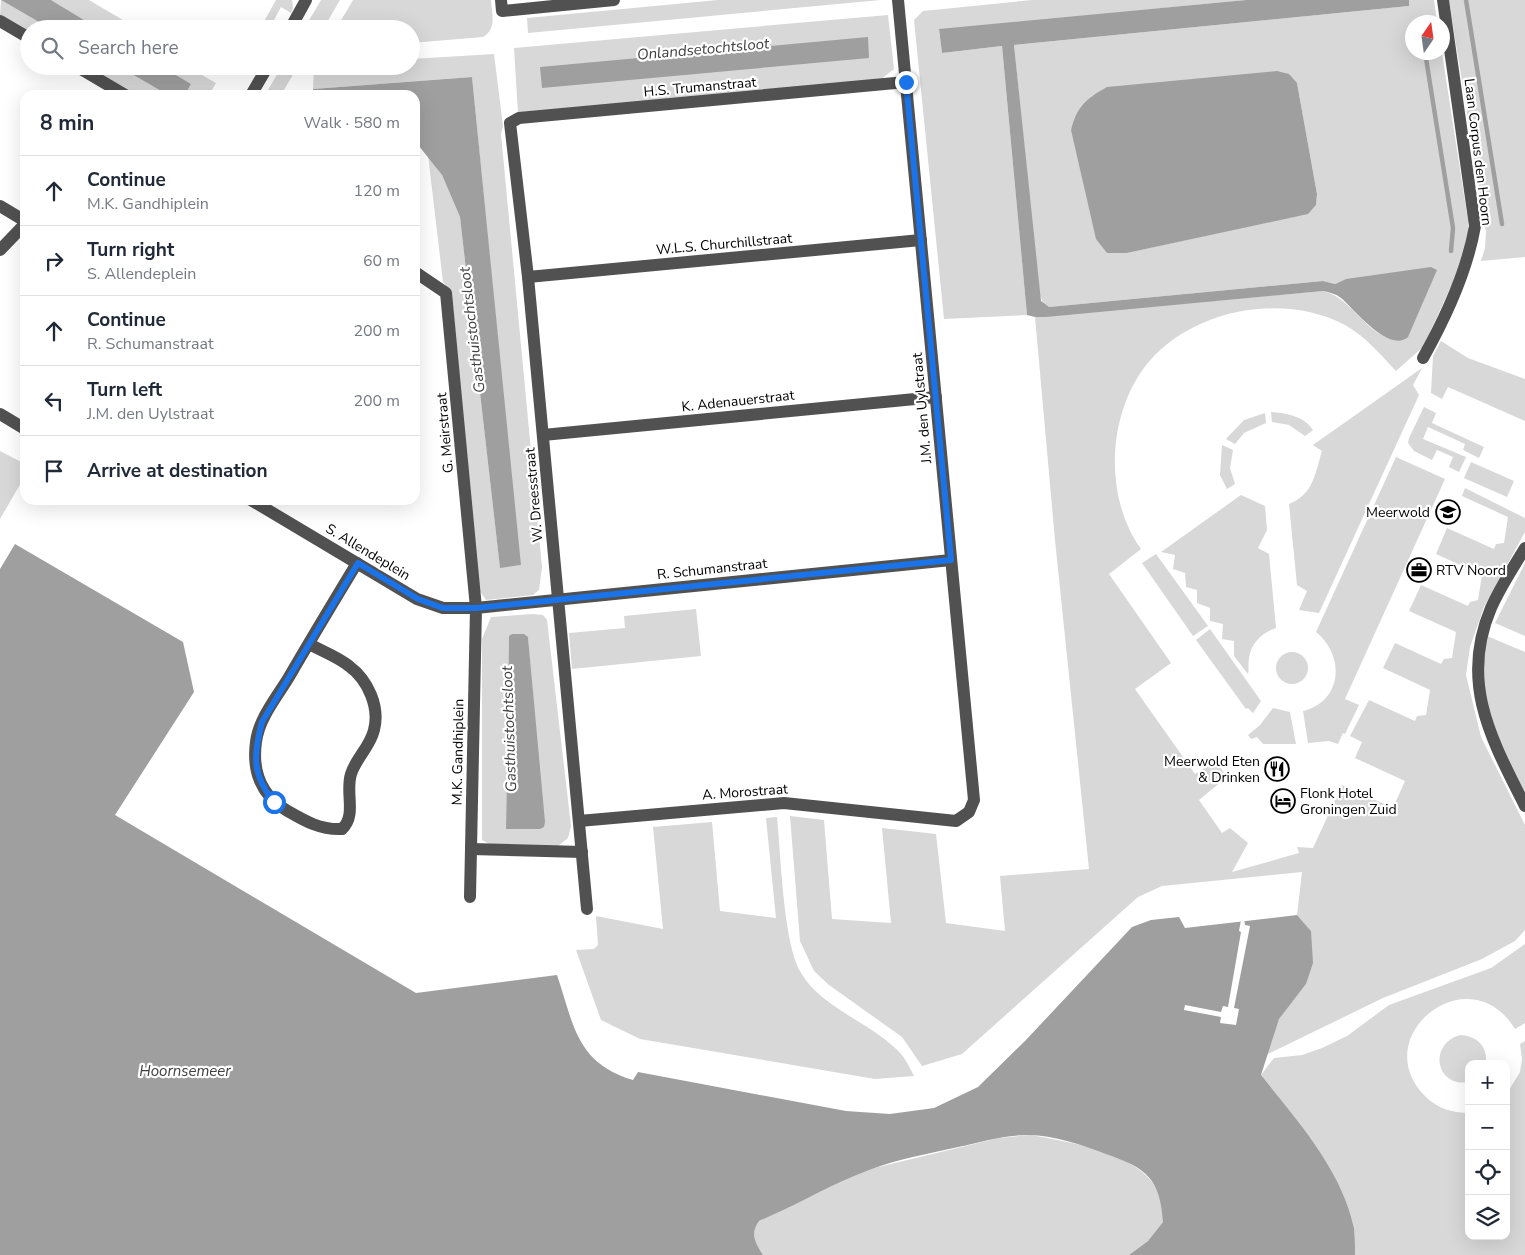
<!DOCTYPE html>
<html lang="en">
<head>
<meta charset="utf-8">
<style>
	body { margin:0; font-family:"Nunito Sans",sans-serif; background:#f2f2f3; color:#1f2937 }
	.controls { position:absolute; right:15px; bottom:15px; display:grid; overflow:hidden; border-radius:10px; box-shadow:0 5px 20px #0002 }
	.controls button { width:45px; height:45px; display:grid; place-items:center; padding:0; border:0; border-bottom:1px solid #e0e1e3; background:#fff; color:#1f2937; font:25px sans-serif }
	.compass { position:absolute; left:1405px; top:15px; width:45px; height:45px; border-radius:50%; background:#fff; box-shadow:0 5px 20px #0002; rotate:13deg }
	.stop { position:absolute; width:15px; height:15px; margin:-11px; border:4px solid #1a73e8; border-radius:50%; background:#fff }
	.stop.end { background:#1a73e8; border-color:#fff; box-shadow:0 1px 5px #0008 }
	.list { margin:0; padding:0; list-style:none }
	h2 { display:flex; justify-content:space-between; align-items:center; height:65px; margin:0; padding:0 20px; font-size:21px }
	h2 small { font-size:16px; font-weight:400; color:#747a83 }
	.list li { display:grid; grid-template-columns:32px 1fr auto; gap:15px; align-items:center; box-sizing:border-box; height:70px; padding:0 20px; border-top:1px solid #e0e1e3 }
	.list b { display:block; font-size:19px; white-space:nowrap }
	.list p { margin:0; font-size:16px; white-space:nowrap; color:#747a83 }
	.list em { font-size:16px; font-style:normal; color:#747a83 }
	.icon { flex:none; width:28px; height:28px; fill:none; stroke:currentColor; stroke-width:2; stroke-linecap:round; stroke-linejoin:round }
	.map { position:relative; flex:none; width:1525px; height:1255px; overflow:hidden }
	.search { position:absolute; background:#fff; box-shadow:0 5px 20px #0002; left:20px; top:20px; width:400px; height:55px; display:flex; align-items:center; gap:12px; box-sizing:border-box; padding:0 18px; border-radius:28px; color:#747a83; font-size:19px }
	.panel { position:absolute; background:#fff; box-shadow:0 5px 20px #0002; left:20px; top:90px; width:400px; height:415px; border-radius:15px }
	.map>svg:first-child { display:block }
</style>
</head>
<body>
<div class="map">
<svg width="1525" height="1255" viewBox="0 0 1525 1255">
	<rect width="100%" height="100%" fill="#fff"/>
	<!-- green -->
	<g fill="#d8d8d8" fill-rule="evenodd">
		<polygon points="1,0 51,29 29,29 29,33 0,16"/>
		<polygon points="51,0 89,0 138,29 99,29"/>
		<polygon points="276,0 292,0 293,8 291,13 281,7 274,20 283,26 282,29 268,29 262,25"/>
		<polygon points="321,0 340,0 323,29 304,29"/>
		<path d="M 353,0 L 491,0 C 492,14 497,29 483,37 L 411,43 L 411,29 L 336,29 Z"/>
		<polygon points="718,0 881,0 528,33 527,18"/>
		<polygon points="1032,0 1246,0 939,30 942,53 1002,46 1027,315 944,319 914,20 923,11"/>
		<path d="M 1409,0 L 1434,0 L 1437,22 L 1412,22 L 1412,52 L 1442,53 L 1468,221 L 1468,241 L 1460,267 L 1423,347 L 1396,371 C 1380,354 1366,337 1345,325 C 1290,296 1214,306 1166,345 C 1108,391 1099,491 1141,549 L 1109,574 L 1171,663 L 1135,689 L 1195,774 L 1216,761 L 1227,777 L 1199,800 L 1222,833 L 1230,828 L 1248,843 L 1232,872 L 1299,853 L 1297,847 L 1313,848 L 1342,785 L 1393,808 L 1405,781 L 1355,758 L 1362,742 L 1350,736 L 1369,700 L 1415,721 L 1417,716 L 1426,715 L 1430,690 L 1383,668 L 1395,643 L 1441,664 L 1444,659 L 1452,658 L 1456,632 L 1409,611 L 1421,585 L 1468,606 L 1470,602 L 1478,600 L 1482,575 L 1436,554 L 1447,528 L 1494,549 L 1496,544 L 1504,543 L 1508,517 L 1462,496 L 1465,488 L 1525,518 L 1525,532 L 1484,607 L 1470,647 L 1466,675 L 1481,737 L 1525,825 L 1525,930 L 1515,941 L 1482,959 L 1383,998 L 1266,1055 L 1279,1018 L 1306,984 L 1311,931 L 1297,915 L 1302,872 L 1162,886 L 1138,897 L 962,1054 L 922,1066 L 902,1037 L 829,985 L 814,971 L 800,941 L 790,816 L 824,820 L 832,919 L 891,923 L 882,828 L 936,834 L 946,923 L 1005,931 L 1000,876 L 1089,869 L 1055,540 L 1035,317 L 1323,291 C 1355,298 1368,344 1405,339 L 1346,279 L 1335,284 L 1323,281 L 1049,307 L 1044,305 L 1039,293 L 1014,45 L 1409,6 ZM 1297,83 L 1317,194 L 1316,205 L 1308,213 L 1127,253 L 1107,253 Z"/>
		<polygon points="1449,0 1525,0 1525,257 1481,261 1485,248 1486,232"/>
		<polygon points="888,15 894,69 880,80 518,113 514,48"/>
		<polygon points="494,54 503,126 501,134 542,567 539,590 533,595 486,600 479,590 453,307 448,288 443,282 428,155 442,175 460,217 500,567 520,565 472,77 313,89 314,66 411,66 411,59"/>
		<polygon points="86,66 118,66 168,95 135,95"/>
		<polygon points="161,66 186,66 216,83 209,95 185,95 191,84"/>
		<polygon points="282,66 298,66 281,95 265,95"/>
		<polygon points="1441,341 1468,358 1525,379 1525,421 1448,387 1442,399 1431,393 1433,356"/>
		<path d="M 1422,368 L 1413,385 L 1419,395 L 1319,613 L 1299,610 L 1307,591 L 1297,585 L 1289,504 C 1314,494 1315,473 1322,451 L 1313,445 Z"/>
		<polygon points="1424,407 1436,413 1432,423 1484,447 1479,458 1463,450 1465,444 1428,427 1423,439 1466,457 1459,472 1449,467 1453,457 1437,450 1432,460 1414,451 1408,443 1409,438"/>
		<path d="M 1271,412 C 1286,413 1304,416 1313,430 L 1305,436 L 1289,425 L 1272,422 Z"/>
		<polygon points="1265,413 1266,423 1244,433 1235,444 1226,439 1244,420"/>
		<polygon points="1222,445 1233,450 1230,468 1235,484 1227,489 1220,475"/>
		<polygon points="0,451 25,464 25,476 0,519"/>
		<path d="M 1396,457 L 1445,479 L 1345,699 L 1359,705 L 1345,734 L 1343,733 L 1338,744 L 1329,741 L 1308,743 L 1303,711 C 1343,701 1345,655 1316,632 Z"/>
		<polygon points="1471,462 1514,481 1507,497 1464,478"/>
		<path d="M 1241,495 L 1265,506 L 1267,530 L 1258,548 L 1269,554 L 1276,628 C 1262,633 1251,643 1249,658 C 1248,664 1249,670 1248,674 L 1234,656 L 1234,641 L 1222,639 L 1223,624 L 1210,621 L 1210,608 L 1197,603 L 1197,590 L 1186,587 L 1185,573 L 1173,569 L 1175,555 L 1161,552 Z"/>
		<polygon points="1156,554 1208,626 1193,636 1142,563"/>
		<polygon points="1525,563 1525,636 1495,623"/>
		<polygon points="696,609 701,656 572,669 569,633 625,628 624,616"/>
		<path d="M 533,614 L 543,615 L 547,620 L 571,826 L 568,838 L 558,846 L 491,845 L 482,840 L 482,639 L 491,617 ZM 512,634 L 528,637 L 544,827 L 506,828 L 509,637 Z"/>
		<polygon points="1210,629 1261,701 1253,713 1248,708 1246,709 1196,640"/>
		<path d="M 1487,636 L 1525,652 L 1525,794 C 1509,764 1487,720 1483,686 C 1481,669 1484,653 1487,636 Z"/>
		<circle cx="1292" cy="668" r="16"/>
		<polygon points="1273,708 1290,712 1296,744 1263,744 1257,737 1251,739 1248,735 1260,725"/>
		<path d="M 777,817 C 781,855 783,940 800,971 C 818,1005 868,1022 895,1048 C 904,1055 909,1066 914,1076 L 875,1079 L 640,1039 L 601,1020 L 576,950 L 594,949 L 598,945 L 596,916 L 663,929 L 653,827 L 712,822 L 720,911 L 776,918 L 766,818 Z"/>
		<path d="M 1525,944 L 1525,1023 L 1515,1029 C 1469,954 1367,1036 1424,1095 C 1436,1108 1452,1113 1469,1113 L 1469,1236 L 1506,1236 L 1506,1095 L 1520,1072 L 1522,1059 L 1520,1044 L 1525,1041 L 1525,1255 L 1355,1255 C 1355,1246 1355,1237 1354,1228 C 1342,1170 1297,1120 1261,1075 L 1274,1058 L 1302,1055 L 1322,1048 L 1347,1036 L 1389,1005 L 1491,968 Z"/>
		<path d="M 1460,1035 C 1477,1036 1488,1046 1486,1064 L 1469,1064 L 1469,1082 C 1437,1088 1427,1045 1460,1035 Z"/>
		<path d="M 1030,1135 C 1069,1142 1145,1153 1160,1196 C 1163,1204 1163,1214 1163,1222 L 1148,1241 L 1129,1255 L 763,1255 C 755,1242 750,1234 759,1221 L 818,1191 L 870,1169 L 999,1138 Z"/>
	</g>
	<!-- water -->
	<g fill="#9f9f9f">
		<polygon points="1,0 51,0 99,29 51,29"/>
		<path d="M 1246,0 L 1409,0 L 1409,6 L 1014,45 L 1041,301 L 1049,307 L 1323,281 L 1335,284 L 1346,279 L 1431,267 L 1437,270 L 1408,337 C 1389,354 1353,308 1341,298 C 1336,294 1329,292 1323,291 L 1046,317 L 1035,317 L 1027,315 L 1002,46 L 942,53 L 939,29 Z"/>
		<polygon points="868,37 869,58 542,88 540,67"/>
		<polygon points="118,66 161,66 191,84 185,95 168,95"/>
		<path d="M 1277,71 L 1289,74 L 1297,83 L 1317,194 L 1316,205 L 1308,214 L 1127,253 L 1107,253 L 1096,239 L 1071,130 C 1077,106 1086,99 1107,87 Z"/>
		<polygon points="472,77 521,565 500,568 460,217 442,175 415,141 415,95 314,95 313,89"/>
		<path d="M 15,544 L 183,642 L 194,692 L 115,815 L 416,993 L 557,975 C 574,1025 576,1063 633,1080 L 638,1072 L 846,1111 L 890,1114 L 934,1108 L 978,1087 L 1025,1041 L 1132,927 L 1151,920 L 1179,917 L 1185,928 L 1297,915 L 1311,931 L 1313,963 L 1306,984 L 1279,1019 L 1261,1075 C 1297,1120 1342,1170 1354,1228 C 1355,1237 1355,1246 1355,1255 L 1129,1255 L 1148,1241 L 1163,1222 C 1160,1178 1146,1168 1106,1154 C 1082,1145 1054,1135 1028,1135 C 1004,1135 981,1142 958,1147 C 928,1154 897,1159 869,1170 C 831,1184 797,1205 759,1221 C 750,1234 755,1242 763,1255 L 0,1255 L 0,569 Z"/>
		<polygon points="512,634 524,634 528,637 545,822 544,827 540,829 506,829 509,636"/>
	</g>
	<!-- pier -->
	<polygon fill="#fff" points="1244,919 1245,925 1250,926 1234,1008 1239,1009 1236,1025 1220,1023 1221,1017 1184,1010 1185,1005 1221,1012 1223,1006 1228,1007 1241,932 1239,931 1241,920"/>
	<g fill="none" stroke-linecap="round" stroke-linejoin="round">
		<!-- stream -->
		<g stroke="#9f9f9f" stroke-width="4.5">
			<polyline points="1466,0 1502,224"/>
			<polyline points="1425,52 1453,228 1451,251"/>
		</g>
		<!-- minor -->
		<g stroke="#515151" stroke-width="12">
			<polyline points="501,0 502,11 614,0"/>
			<polyline points="0,21 29,38"/>
			<polyline points="290,29 306,0"/>
			<polyline points="76,66 125,95"/>
			<polyline points="251,95 268,66"/>
			<polyline points="0,206 25,221"/>
			<polyline points="0,250 25,224"/>
			<polyline points="415,272 446,293 476,608 470,897"/>
			<polyline points="528,277 921,240"/>
			<path d="M 1423,358 C 1446,317 1467,272 1475,226 L 1443,0"/>
			<polyline points="0,414 25,429"/>
			<polyline points="543,435 936,397"/>
			<polyline points="251,500 417,599 443,608 476,608 951,560"/>
			<path d="M 1525,548 C 1513,568 1500,587 1491,608 C 1459,683 1492,740 1525,806"/>
			<path d="M 309,644 C 322,651 338,657 349,666 C 368,680 380,707 374,730 C 370,747 356,758 351,774 C 345,793 357,815 342,829 C 320,830 305,821 286,810 C 261,795 252,771 256,742 C 259,718 277,697 289,677 C 311,639 334,601 357,563"/>
			<polyline points="579,821 784,803 956,821 969,812 974,800 898,0"/>
			<polyline points="471,849 582,852"/>
			<polyline points="587,909 528,277 510,123 519,118 906,82"/>
		</g>
	</g>
	<g fill="none" stroke-linecap="round" stroke-linejoin="round">
		<!-- route -->
		<path stroke="#1a73e8" stroke-width="6" d="M 274,802 C 252,775 253,756 262,722 L 358,563 L 418,599 L 443,608 L 476,608 L 951,560 L 906,82"/>
	</g>
	<!-- icons -->
	<defs>
		<g id="university-ring" transform="scale(1.25)"><circle r="9.5" fill="#fff" stroke="#000" stroke-width="1.5"/><path d="M0-5L7-2L0 1L-7-2ZM-4 1L0 2.5L4 1V4Q0 6-4 4Z" fill="#000"/></g>
		<g id="office-ring" transform="scale(1.25)"><circle r="9.5" fill="#fff" stroke="#000" stroke-width="1.5"/><path d="M-6-3h4V-5.5h4V-3h4V5H-6ZM-1-4.5V-3h2v-1.5ZM-6 0V1H6V0Z" fill="#000"/></g>
		<g id="restaurant-ring" transform="scale(1.25)"><circle r="9.5" fill="#fff" stroke="#000" stroke-width="1.5"/><path d="M-5-6h1v4h1v-4h1v4h1v-4h1v5L-1.5 .5V6h-2V.5L-5-1ZM5-6V6H3V1.5H1.5Q1.5-4 5-6Z" fill="#000"/></g>
		<g id="hotel-ring" transform="scale(1.25)"><circle r="9.5" fill="#fff" stroke="#000" stroke-width="1.5"/><path d="M-6-4.5h1.5V1H6V5H4.5V3h-9V5H-6ZM-4 0a1.8 1.8 0 1 1 3.6 0ZM.5 0V-2.5h3Q6-2.5 6 0Z" fill="#000"/></g>
	</defs>
	<g fill-rule="evenodd">
		<use href="#university-ring" x="1448" y="512"/>
		<use href="#office-ring" x="1419" y="570"/>
		<use href="#restaurant-ring" x="1277" y="769"/>
		<use href="#hotel-ring" x="1283" y="801"/>
	</g>
	<g text-anchor="middle" dominant-baseline="central" stroke-width="4.5" stroke-linejoin="round" paint-order="stroke">
		<!-- street labels -->
		<g font-size="14" fill="#000" stroke="#fff">
			<text transform="translate(700 87) rotate(-5)">H.S. Trumanstraat</text>
			<text transform="translate(1478 152) rotate(83)">Laan Corpus den Hoorn</text>
			<text transform="translate(724 244) rotate(-5)">W.L.S. Churchillstraat</text>
			<text transform="translate(738 401) rotate(-6)">K. Adenauerstraat</text>
			<text transform="translate(922 408) rotate(-95)">J.M. den Uylstraat</text>
			<text transform="translate(445 433) rotate(-95)">G. Meirstraat</text>
			<text transform="translate(534 495) rotate(-95)">W. Dreesstraat</text>
			<text transform="translate(368 552) rotate(31)">S. Allendeplein</text>
			<text transform="translate(712 569) rotate(-6)">R. Schumanstraat</text>
			<text transform="translate(458 752) rotate(-89)">M.K. Gandhiplein</text>
			<text transform="translate(745 792) rotate(-4)">A. Morostraat</text>
		</g>
		<!-- poi labels -->
		<g font-size="14" fill="#000" stroke="#fff" text-anchor="end">
			<text x="1430" y="512">Meerwold</text>
			<text x="1436" y="570" text-anchor="start">RTV Noord</text>
			<text x="1260" y="761">Meerwold Eten<tspan x="1260" dy="16">&amp; Drinken</tspan></text>
			<text x="1300" y="793" text-anchor="start">Flonk Hotel<tspan x="1300" dy="16">Groningen Zuid</tspan></text>
		</g>
		<!-- water labels -->
		<g font-size="15" font-style="italic" fill="#404040" stroke="#fff">
			<text transform="translate(703 49) rotate(-5)">Onlandsetochtsloot</text>
			<text transform="translate(472 330) rotate(-97)">Gasthuistochtsloot</text>
			<text transform="translate(509 729) rotate(-92)">Gasthuistochtsloot</text>
			<text x="185" y="1071">Hoornsemeer</text>
		</g>
	</g>
</svg>
<div class="controls">
<button>+</button>
<button>−</button>
<button><svg class="icon" aria-label="locate" viewBox="0 0 24 24"><circle cx="12" cy="12" r="6"/><path d="M12 2v4M12 18v4M2 12h4M18 12h4"/></svg></button>
<button><svg class="icon" aria-label="layers" viewBox="0 0 24 24"><path d="M12 4l9 5-9 5-9-5zM3 14l9 5 9-5"/></svg></button>
</div>
<svg class="compass" viewBox="-18 -18 36 36"><path d="M0-13l5 13h-10z" fill="#e53935"/><path d="M0 13l5-13h-10z" fill="#747a83"/></svg>
<div class="stop" style="left:274px;top:802px"></div>
<div class="stop end" style="left:906px;top:82px"></div>
<div class="search"><svg class="icon" aria-label="search" viewBox="0 0 24 24"><circle cx="10" cy="10" r="6"/><path d="M15 15l6 6"/></svg>Search here</div>
<section class="panel">
<h2>8 min<small>Walk · 580 m</small></h2>
<ul class="list">
<li><svg class="icon" aria-label="ahead" viewBox="0 0 24 24"><path d="M12 20V5M6 11l6-6 6 6"/></svg><div><b>Continue</b><p>M.K. Gandhiplein</p></div><em>120 m</em></li>
<li><svg class="icon" aria-label="right" viewBox="0 0 24 24"><path d="M7 20v-9h11M14 6l5 5-5 5"/></svg><div><b>Turn right</b><p>S. Allendeplein</p></div><em>60 m</em></li>
<li><svg class="icon" aria-label="ahead" viewBox="0 0 24 24"><path d="M12 20V5M6 11l6-6 6 6"/></svg><div><b>Continue</b><p>R. Schumanstraat</p></div><em>200 m</em></li>
<li><svg class="icon" aria-label="left" viewBox="0 0 24 24"><path d="M17 20v-9H6M10 6l-5 5 5 5"/></svg><div><b>Turn left</b><p>J.M. den Uylstraat</p></div><em>200 m</em></li>
<li><svg class="icon" aria-label="arrive" viewBox="0 0 24 24"><path d="M6 21V4h12l-3 4 3 4H6"/></svg><div><b>Arrive at destination</b></div></li>
</ul>
</section>
</div>
</body>
</html>
